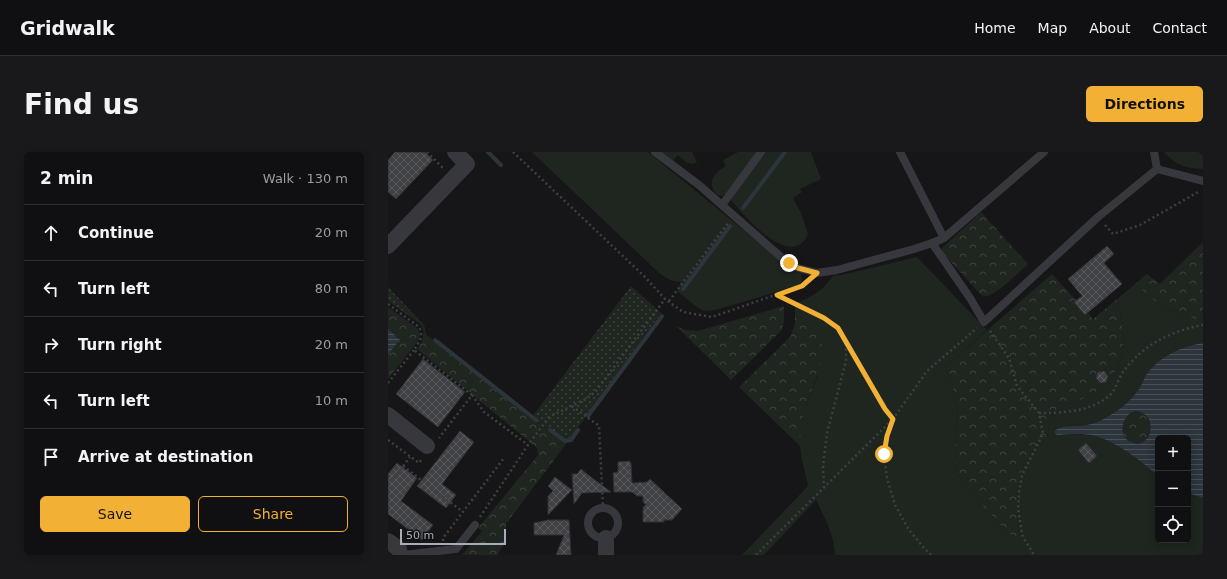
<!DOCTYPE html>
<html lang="en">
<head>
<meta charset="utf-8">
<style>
	body { margin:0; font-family:"DejaVu Sans",sans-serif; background:#19191b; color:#f1f3f6 }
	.controls { position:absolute; right:12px; bottom:12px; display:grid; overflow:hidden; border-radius:6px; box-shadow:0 2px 10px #0003 }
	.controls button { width:36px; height:36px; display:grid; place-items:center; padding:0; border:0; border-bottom:1px solid #303032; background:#101012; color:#f1f3f6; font:20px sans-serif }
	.scale { position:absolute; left:12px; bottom:10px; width:106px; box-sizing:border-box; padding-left:4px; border:2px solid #a8adb8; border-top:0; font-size:11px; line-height:14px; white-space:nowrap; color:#a8adb8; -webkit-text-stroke:3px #111113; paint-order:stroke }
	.stop { position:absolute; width:12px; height:12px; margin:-9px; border:3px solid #f2b134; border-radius:50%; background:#fff }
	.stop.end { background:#f2b134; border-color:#fff; box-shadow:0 1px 4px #0008 }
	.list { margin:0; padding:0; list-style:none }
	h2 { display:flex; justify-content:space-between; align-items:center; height:52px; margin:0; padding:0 16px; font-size:17px }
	h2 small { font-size:13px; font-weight:400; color:#9c9d9f }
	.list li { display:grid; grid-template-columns:26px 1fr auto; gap:12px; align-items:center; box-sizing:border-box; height:56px; padding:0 16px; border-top:1px solid #303032 }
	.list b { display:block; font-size:15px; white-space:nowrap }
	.list em { font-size:13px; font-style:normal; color:#9c9d9f }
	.actions { display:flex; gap:8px; padding:12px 16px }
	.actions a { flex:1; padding:9px 0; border:1px solid #f2b134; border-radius:6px; text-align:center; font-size:14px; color:#f2b134 }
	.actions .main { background:#f2b134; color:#111 }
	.icon { flex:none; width:22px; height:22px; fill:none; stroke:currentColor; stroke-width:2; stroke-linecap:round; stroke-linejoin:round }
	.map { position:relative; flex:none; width:815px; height:403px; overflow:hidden; border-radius:6px }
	header { display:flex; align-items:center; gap:24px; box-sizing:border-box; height:56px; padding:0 20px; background:#101012; border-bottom:1px solid #303032 }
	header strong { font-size:19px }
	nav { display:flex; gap:22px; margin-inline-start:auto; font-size:14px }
	.intro { display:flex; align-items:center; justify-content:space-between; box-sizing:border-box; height:96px; padding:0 24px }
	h1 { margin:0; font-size:28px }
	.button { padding:10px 18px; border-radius:6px; background:#f2b134; color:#111; font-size:14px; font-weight:700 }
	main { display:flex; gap:24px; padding:0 24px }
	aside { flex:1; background:#101012; border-radius:6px; box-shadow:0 2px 10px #0003 }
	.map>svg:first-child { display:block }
</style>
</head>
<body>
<header>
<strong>Gridwalk</strong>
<nav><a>Home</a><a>Map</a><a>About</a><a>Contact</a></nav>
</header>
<div class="intro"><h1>Find us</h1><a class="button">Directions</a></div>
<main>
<aside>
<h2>2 min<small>Walk · 130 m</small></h2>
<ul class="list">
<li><svg class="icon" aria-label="ahead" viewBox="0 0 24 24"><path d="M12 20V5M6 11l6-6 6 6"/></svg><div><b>Continue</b></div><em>20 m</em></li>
<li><svg class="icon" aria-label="left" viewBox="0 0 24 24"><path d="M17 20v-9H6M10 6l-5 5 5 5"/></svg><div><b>Turn left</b></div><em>80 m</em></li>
<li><svg class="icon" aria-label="right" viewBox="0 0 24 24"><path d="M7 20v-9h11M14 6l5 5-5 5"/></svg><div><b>Turn right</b></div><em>20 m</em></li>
<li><svg class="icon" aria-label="left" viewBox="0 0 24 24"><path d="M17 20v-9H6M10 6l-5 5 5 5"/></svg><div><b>Turn left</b></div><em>10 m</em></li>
<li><svg class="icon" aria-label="arrive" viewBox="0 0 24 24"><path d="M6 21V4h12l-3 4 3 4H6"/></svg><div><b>Arrive at destination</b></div></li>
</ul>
<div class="actions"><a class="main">Save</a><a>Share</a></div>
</aside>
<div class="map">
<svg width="815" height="403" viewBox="0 0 815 403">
	<defs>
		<pattern id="forest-crowns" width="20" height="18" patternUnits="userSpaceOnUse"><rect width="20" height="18" fill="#1e261f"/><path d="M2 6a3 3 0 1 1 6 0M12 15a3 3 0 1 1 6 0" fill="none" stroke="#3c433d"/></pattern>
		<pattern id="park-dots" width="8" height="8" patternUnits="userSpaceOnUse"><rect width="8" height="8" fill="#1e261f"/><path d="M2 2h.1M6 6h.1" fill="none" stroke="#3c433d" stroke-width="1.8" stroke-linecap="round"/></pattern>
		<pattern id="water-rules" width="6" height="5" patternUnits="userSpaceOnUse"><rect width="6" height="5" fill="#2c353c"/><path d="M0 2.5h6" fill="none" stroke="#485056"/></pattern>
		<pattern id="building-cross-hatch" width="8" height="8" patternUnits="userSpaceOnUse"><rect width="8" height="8" fill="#404145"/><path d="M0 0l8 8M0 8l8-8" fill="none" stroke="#595a5e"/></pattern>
	</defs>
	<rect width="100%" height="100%" fill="#161618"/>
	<!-- grass -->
	<g fill="#1e261f">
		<path d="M 144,0 L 260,0 L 342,67 L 401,116 L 413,122 L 414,126 L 413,131 L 409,134 L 327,158 L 317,159 L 310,156 L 289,139 L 293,130 C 284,130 278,126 270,120 Z"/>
		<polygon points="272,0 304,0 309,10 306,12 299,11 290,3 284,10"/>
		<path d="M 350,0 L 369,0 L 337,42 L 334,44 L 329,43 C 318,30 326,21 338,14 L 335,8 Z"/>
		<path d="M 377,0 L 423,0 L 433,27 L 412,37 L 414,40 L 405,46 L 413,61 L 420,82 C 418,85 417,88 415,90 C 394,110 354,61 342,47 Z"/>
		<path d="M 776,0 L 815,0 L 815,17 C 797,16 789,14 776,0 Z"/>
		<path d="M 529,105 L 599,178 L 557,215 L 565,237 L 570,259 L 567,296 L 568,311 L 571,324 L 581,339 L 621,382 L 634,385 C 625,368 630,321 639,304 C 643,298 653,294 657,288 C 661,281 661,271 663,264 C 669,260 675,256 681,252 C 688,248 697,247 704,242 C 742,219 739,185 729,147 L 747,132 L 773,154 L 810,168 L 815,166 L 815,191 C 792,195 772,204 758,223 C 755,228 754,233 751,237 C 745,246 736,254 727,260 C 718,266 709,271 699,273 C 689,275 674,271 667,279 L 670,283 C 682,282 695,282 707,284 C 729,290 754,308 770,324 L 770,388 L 800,388 L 800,341 L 815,346 L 815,403 L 447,403 C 446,383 437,366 428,348 L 376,403 L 354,403 L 420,334 L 413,303 L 411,281 L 417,257 L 430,223 L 414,166 L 407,164 L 407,152 C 426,143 432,141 445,124 L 458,122 Z"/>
	</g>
	<!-- forest -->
	<g fill="url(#forest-crowns)">
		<path d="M 593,60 L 640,112 C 632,119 606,145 598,144 C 595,144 594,143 592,142 L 553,99 L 554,96 Z"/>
		<polygon points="815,90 815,166 810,168 773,154 747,132 759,122 772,132"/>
		<path d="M 664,122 L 705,167 L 729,147 C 739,185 742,219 704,242 C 697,247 689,248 681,252 C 675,256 669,260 663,264 C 661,271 661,281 657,288 C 653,295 643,298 639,305 C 629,322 625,368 634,386 L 621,382 L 581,339 L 571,324 L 568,311 L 567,296 L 570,259 L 565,237 L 557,215 Z"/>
		<polygon points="396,154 396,169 394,178 343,228 288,174 298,178 310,179"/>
		<polygon points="0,155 29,176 32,182 30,189 0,227 0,203 9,191 11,190 8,184 0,177"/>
		<path d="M 407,164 C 456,179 426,227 417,258 C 413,270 412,282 412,294 L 351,235 L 403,184 L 407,171 Z"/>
		<polygon points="36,181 178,292 118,372 118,390 109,403 74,403 94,379 90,376 150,303 149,296 29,197 34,190"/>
		<path d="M 747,259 C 773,261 762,300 743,290 C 740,289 738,287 736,284 C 732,274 737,262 747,259 Z"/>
	</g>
	<!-- park -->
	<g fill="url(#park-dots)">
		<polygon points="243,134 273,161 178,292 144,265"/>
		<path d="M 0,135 L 36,173 C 38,180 38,185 35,192 C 34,183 39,180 31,171 L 0,149 Z"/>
	</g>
	<!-- water -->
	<g fill="url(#water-rules)" fill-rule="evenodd">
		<polygon points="0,177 8,184 9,186 11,186 12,190 9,191 0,203"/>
		<path d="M 815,191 L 815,346 L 800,341 L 800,286 L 770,286 L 770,324 C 752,308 731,291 707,284 C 695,281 682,282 670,283 L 667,282 L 667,279 C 673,272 690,275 699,273 C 709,271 718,266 727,260 C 736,254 745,246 751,237 C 754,233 755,228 758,223 C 772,204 792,195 815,191 ZM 747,259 C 773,261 763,300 743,290 C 740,289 738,287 736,284 C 732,274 737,262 747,259 Z"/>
	</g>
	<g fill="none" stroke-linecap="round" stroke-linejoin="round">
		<!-- stream -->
		<g stroke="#2c353c" stroke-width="4">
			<polyline points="100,0 113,13"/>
			<polyline points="355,56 397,0"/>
			<polyline points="295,137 342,74"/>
			<polyline points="47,188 148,268"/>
			<polyline points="200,264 274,164"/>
			<polyline points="162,278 177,289 183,288 190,278"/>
		</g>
	</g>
	<!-- building -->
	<g fill="url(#building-cross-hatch)" stroke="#303034">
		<polygon points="7,0 37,0 45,8 8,47 0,40 0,8"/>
		<polygon points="719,94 726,102 716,111 734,132 697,163 686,150 694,144 680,127"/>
		<polygon points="35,207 77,240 50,275 8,242"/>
		<polygon points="716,219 720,224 718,230 712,231 708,226 710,220"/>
		<polygon points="72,279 86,290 54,332 68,343 58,356 29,334"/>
		<polygon points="698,291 709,304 701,311 690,298"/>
		<polygon points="242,309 242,311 243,311 244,331 259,330 262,327 294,357 284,368 276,368 276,370 255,370 255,355 258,353 255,350 255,344 249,344 244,340 226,340 225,321 230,320 230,310"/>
		<polygon points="9,311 29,326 13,349 45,373 34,388 0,362 0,322"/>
		<polygon points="193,317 199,322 223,340 194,341 186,352 184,322 189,322"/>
		<polygon points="167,325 184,338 160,363 160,344 165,339 160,334"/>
		<polygon points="160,368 181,368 183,403 168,403 176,383 146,383 146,371"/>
	</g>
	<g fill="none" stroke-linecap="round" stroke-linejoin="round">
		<!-- path -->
		<g stroke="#3d3f44" stroke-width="2.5" stroke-dasharray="2 3" stroke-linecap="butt">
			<polyline points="39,0 56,17"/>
			<polyline points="125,0 257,125 277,147 295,160 324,165 413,134 419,129"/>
			<polyline points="717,73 725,82 752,73 812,39"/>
			<polyline points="281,149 340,71"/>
			<path d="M 0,152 L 31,175 C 36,185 31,190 26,198 L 84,243 L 51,286"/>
			<polyline points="602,179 621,206 629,234 651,261 655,282 634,323 631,340 630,357 634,383 646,403"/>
			<polyline points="0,231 26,198"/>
			<polyline points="84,243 96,260 140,293"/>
			<polyline points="184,254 211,274 215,355"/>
			<path d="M 651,261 C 675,261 702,260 721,244 C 728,238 730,227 735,220 C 755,193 782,179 815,173"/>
			<polyline points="0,288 31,311 34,307"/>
			<polyline points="15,314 75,360"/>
			<polyline points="0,334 22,305"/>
			<polyline points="436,336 435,314 439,281 458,209 458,189"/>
			<polyline points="92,365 140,293 161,265 198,247 208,239 277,147"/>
			<polyline points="55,389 55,386 116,306"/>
			<polyline points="368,403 505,267 497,257 450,176 436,166 389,143"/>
			<polyline points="543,403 536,396 521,378 507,353 499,326 496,303 499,284 505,267 539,219 589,176"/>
		</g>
		<!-- service -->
		<g stroke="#37383d" stroke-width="8">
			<polyline points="267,0 311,33 393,105 410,116 429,121 449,118 526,97 544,91"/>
			<polyline points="512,0 556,86"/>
			<polyline points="656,0 556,86 544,91 582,146 596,170 710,65 769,17 766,0"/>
			<polyline points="769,17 815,29"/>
			<polyline points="334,53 373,0"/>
			<circle cx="215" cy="371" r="15"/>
			<polyline points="15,403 68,397 87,373"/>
		</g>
		<!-- minor -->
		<g stroke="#37383d" stroke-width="16">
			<polyline points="0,94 79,12 67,0"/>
			<polyline points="0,263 39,294"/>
			<polyline points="0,389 11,397 12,403"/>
			<polyline points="218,403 218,386"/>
		</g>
	</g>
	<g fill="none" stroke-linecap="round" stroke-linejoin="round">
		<!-- route -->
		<polyline stroke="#f2b134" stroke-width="5" points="401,111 410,116 429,121 414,134 389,143 436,166 450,176 497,257 505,267 499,284 496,302"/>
	</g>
</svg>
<div class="controls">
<button>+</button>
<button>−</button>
<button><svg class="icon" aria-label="locate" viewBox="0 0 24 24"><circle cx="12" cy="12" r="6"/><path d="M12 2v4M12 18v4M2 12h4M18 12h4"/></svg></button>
</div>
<div class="scale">50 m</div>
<div class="stop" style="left:496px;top:302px"></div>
<div class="stop end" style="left:401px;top:111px"></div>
</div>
</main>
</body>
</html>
